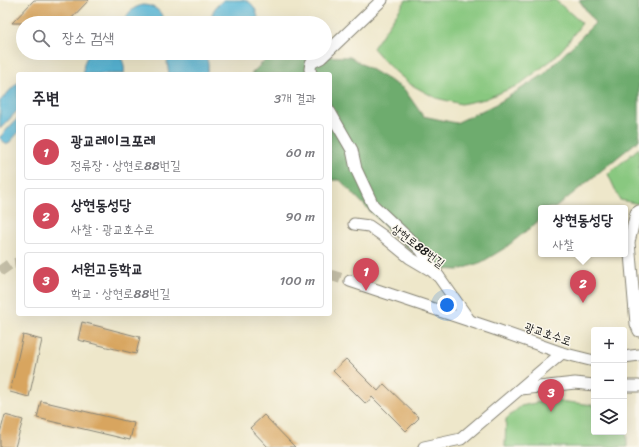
<!DOCTYPE html>
<html lang="ko">
<head>
<meta charset="utf-8">
<style>
	body { margin:0; font-family:Sriracha,"Poor Story",sans-serif; background:#f2f2f3; color:#2b2b33 }
	.controls { position:absolute; right:12px; bottom:12px; display:grid; overflow:hidden; border-radius:4px; box-shadow:0 4px 16px #0002 }
	.controls button { width:36px; height:36px; display:grid; place-items:center; padding:0; border:0; border-bottom:1px solid #e1e1e2; background:#fff; color:#2b2b33; font:20px sans-serif }
	.you { position:absolute; left:447px; top:305px; width:14px; height:14px; margin:-10px; border:3px solid #fff; border-radius:50%; background:#1a73e8; box-shadow:0 0 0 6px #1a73e833 }
	.badge { display:grid; place-items:center; width:26px; height:26px; border-radius:50%; background:#d1495b; color:#fff; font-size:13px; font-weight:700 }
	.pin { position:absolute; translate:-50% -33px; filter:drop-shadow(0 1px 2px #0008) }
	.pin::after { content:''; position:absolute; top:21px; width:14px; height:12px; background:inherit; clip-path:polygon(0 0,100% 0,50% 100%) }
	.popup { position:absolute; left:538px; top:205px; width:90px; height:52px; box-sizing:border-box; display:grid; place-content:center; border-radius:4px; background:#fff; filter:drop-shadow(0 1px 3px #0005); font-size:13px; white-space:nowrap; color:#7c7c81 }
	.popup b { font-size:15px; color:#2b2b33 }
	.popup::after { content:''; position:absolute; left:50%; top:100%; margin-left:-8px; border:8px solid transparent; border-top-color:#fff }
	.list { margin:0; padding:0; list-style:none }
	h2 { display:flex; justify-content:space-between; align-items:center; height:52px; margin:0; padding:0 16px; font-size:17px }
	h2 small { font-size:13px; font-weight:400; color:#7c7c81 }
	.list li { display:grid; grid-template-columns:26px 1fr auto; gap:12px; align-items:center; box-sizing:border-box; height:56px; margin:0 8px 8px; padding:0 8px; border:1px solid #e1e1e2; border-radius:4px }
	.list b { display:block; font-size:15px; white-space:nowrap }
	.list p { margin:0; font-size:13px; white-space:nowrap; color:#7c7c81 }
	.list em { font-size:13px; font-style:normal; color:#7c7c81 }
	.icon { flex:none; width:22px; height:22px; fill:none; stroke:currentColor; stroke-width:2; stroke-linecap:round; stroke-linejoin:round }
	.map { position:relative; flex:none; width:639px; height:447px; overflow:hidden }
	.search { position:absolute; background:#fff; box-shadow:0 4px 16px #0002; left:16px; top:16px; width:316px; height:44px; display:flex; align-items:center; gap:10px; box-sizing:border-box; padding:0 14px; border-radius:22px; color:#7c7c81; font-size:15px }
	.panel { position:absolute; background:#fff; box-shadow:0 4px 16px #0002; left:16px; top:72px; width:316px; height:244px; border-radius:4px }
	.map>svg:first-child { display:block }
</style>
</head>
<body>
<div class="map">
<svg width="639" height="447" viewBox="0 0 639 447">
	<rect width="100%" height="100%" fill="#fbf7ec"/>
	<filter id="ink" filterUnits="userSpaceOnUse"><feTurbulence type="fractalNoise" baseFrequency=".025" numOctaves="2"/><feDisplacementMap in="SourceGraphic" scale="8" xChannelSelector="R" yChannelSelector="G"/><feConvolveMatrix kernelMatrix="1 2 1 2 8 2 1 2 1" color-interpolation-filters="sRGB"/></filter>
	<filter id="wash" filterUnits="userSpaceOnUse"><feTurbulence type="fractalNoise" baseFrequency=".012" numOctaves="4" result="noise"/><feDisplacementMap in="SourceGraphic" scale="16" xChannelSelector="R" yChannelSelector="G"/><feGaussianBlur stdDeviation="0.9" result="paint"/><feColorMatrix in="noise" values="0 0 0 0 0 0 0 0 0 0 0 0 0 0 0 0 0 1.4 0 .05"/><feComposite in="paint" operator="in"/></filter>
	<g filter="url(#wash)">
		<rect width="100%" height="100%" fill="#eee7ca"/>
		<!-- green -->
		<g fill="#89c880" stroke="#52724e">
			<polygon points="406,0 555,0 582,23 565,46 553,59 519,85 485,99 461,104 436,98 410,84 389,66 373,48"/>
			<polygon points="639,148 639,204 620,200 608,174"/>
			<polygon points="549,400 594,405 594,432 624,432 624,408 626,408 627,447 505,447 506,419 521,406"/>
		</g>
		<!-- forest -->
		<polygon fill="#6eac6e" stroke="#456445" points="579,0 639,0 639,140 555,208 541,208 541,219 505,248 482,262 459,270 438,269 417,256 394,236 340,180 330,180 330,74 251,74 270,55 350,57 404,89 423,116 456,123 498,103 543,75 595,23"/>
		<!-- water -->
		<g fill="#59b7d7" stroke="#3a6a7a">
			<path d="M 224,0 C 230,0 237,0 244,0 C 253,1 259,14 258,23 L 211,23 C 211,12 215,6 224,0 Z"/>
			<path d="M 142,5 C 154,5 162,11 165,23 L 124,23 C 127,13 132,8 142,5 Z"/>
			<path d="M 90,53 L 117,53 C 123,59 125,65 124,74 L 84,74 C 82,66 85,59 90,53 Z"/>
			<path d="M 172,53 L 204,53 C 208,60 210,67 206,74 L 169,74 L 167,62 Z"/>
			<polygon points="18,82 18,110 0,129 0,101"/>
			<polygon points="18,118 18,133 7,145 0,138 0,137"/>
		</g>
		<g id="blocks">
			<!-- building -->
			<g fill="#d8a55e">
				<polygon points="34,0 89,0 67,23 12,23"/>
				<polygon points="82,322 140,337 136,354 78,340"/>
				<polygon points="23,335 42,340 29,397 10,392"/>
				<polygon points="346,359 378,391 384,384 419,418 406,431 372,397 366,404 333,371"/>
				<polygon points="41,401 134,423 130,440 37,418"/>
				<polygon points="5,415 23,420 15,447 0,447 0,433"/>
				<polygon points="264,415 295,447 268,447 250,428"/>
			</g>
		</g>
	</g>
	<g filter="url(#ink)">
		<use href="#blocks" fill-opacity="0" stroke="#858273" stroke-width="1"/>
		<g fill="none" stroke-linecap="round" stroke-linejoin="round">
			<!-- minor-tunnel -->
			<g stroke="#c4bea7" stroke-width="11" stroke-dasharray="11 5.5" stroke-linecap="butt">
				<polyline points="0,271 10,264 18,263"/>
				<polyline points="330,275 350,281"/>
			</g>
			<!-- minor casing -->
			<g stroke="#858273" stroke-width="13">
				<g id="minor">
					<polyline points="311,74 310,69 311,63 321,58 382,0"/>
					<polyline points="330,112 352,150 356,169 373,205 421,250 439,277"/>
					<polyline points="639,211 636,213 629,242 636,324 639,331"/>
					<polyline points="354,224 369,226 382,235 410,258 432,271 439,277 470,321"/>
					<polyline points="350,281 494,329 562,353 594,361"/>
					<polyline points="624,357 639,355"/>
					<polyline points="624,386 639,386"/>
					<polyline points="521,389 575,383 594,385"/>
					<polyline points="424,447 461,439 562,353"/>
				</g>
			</g>
			<!-- minor -->
			<use href="#minor" stroke="#fff" stroke-width="11"/>
		</g>
	</g>
	<g text-anchor="middle" dominant-baseline="central" stroke-width="3" stroke-linejoin="round" paint-order="stroke">
		<!-- street labels -->
		<g font-size="12" fill="#1c1c1c" stroke="#fbf7ec">
			<text transform="translate(418 246) rotate(37)">상현로88번길</text>
			<text transform="translate(548 334) rotate(19)">광교호수로</text>
		</g>
	</g>
</svg>
<div class="controls">
<button>+</button>
<button>−</button>
<button><svg class="icon" aria-label="layers" viewBox="0 0 24 24"><path d="M12 4l9 5-9 5-9-5zM3 14l9 5 9-5"/></svg></button>
</div>
<div class="you"></div>
<div class="pin badge" style="left:366px;top:291px">1</div>
<div class="pin badge" style="left:583px;top:303px">2</div>
<div class="popup"><b>상현동성당</b>사찰</div>
<div class="pin badge" style="left:551px;top:412px">3</div>
<div class="search"><svg class="icon" aria-label="search" viewBox="0 0 24 24"><circle cx="10" cy="10" r="6"/><path d="M15 15l6 6"/></svg>장소 검색</div>
<section class="panel">
<h2>주변<small>3개 결과</small></h2>
<ul class="list">
<li><span class="badge">1</span><div><b>광교레이크포레</b><p>정류장 · 상현로88번길</p></div><em>60 m</em></li>
<li><span class="badge">2</span><div><b>상현동성당</b><p>사찰 · 광교호수로</p></div><em>90 m</em></li>
<li><span class="badge">3</span><div><b>서원고등학교</b><p>학교 · 상현로88번길</p></div><em>100 m</em></li>
</ul>
</section>
</div>
</body>
</html>
